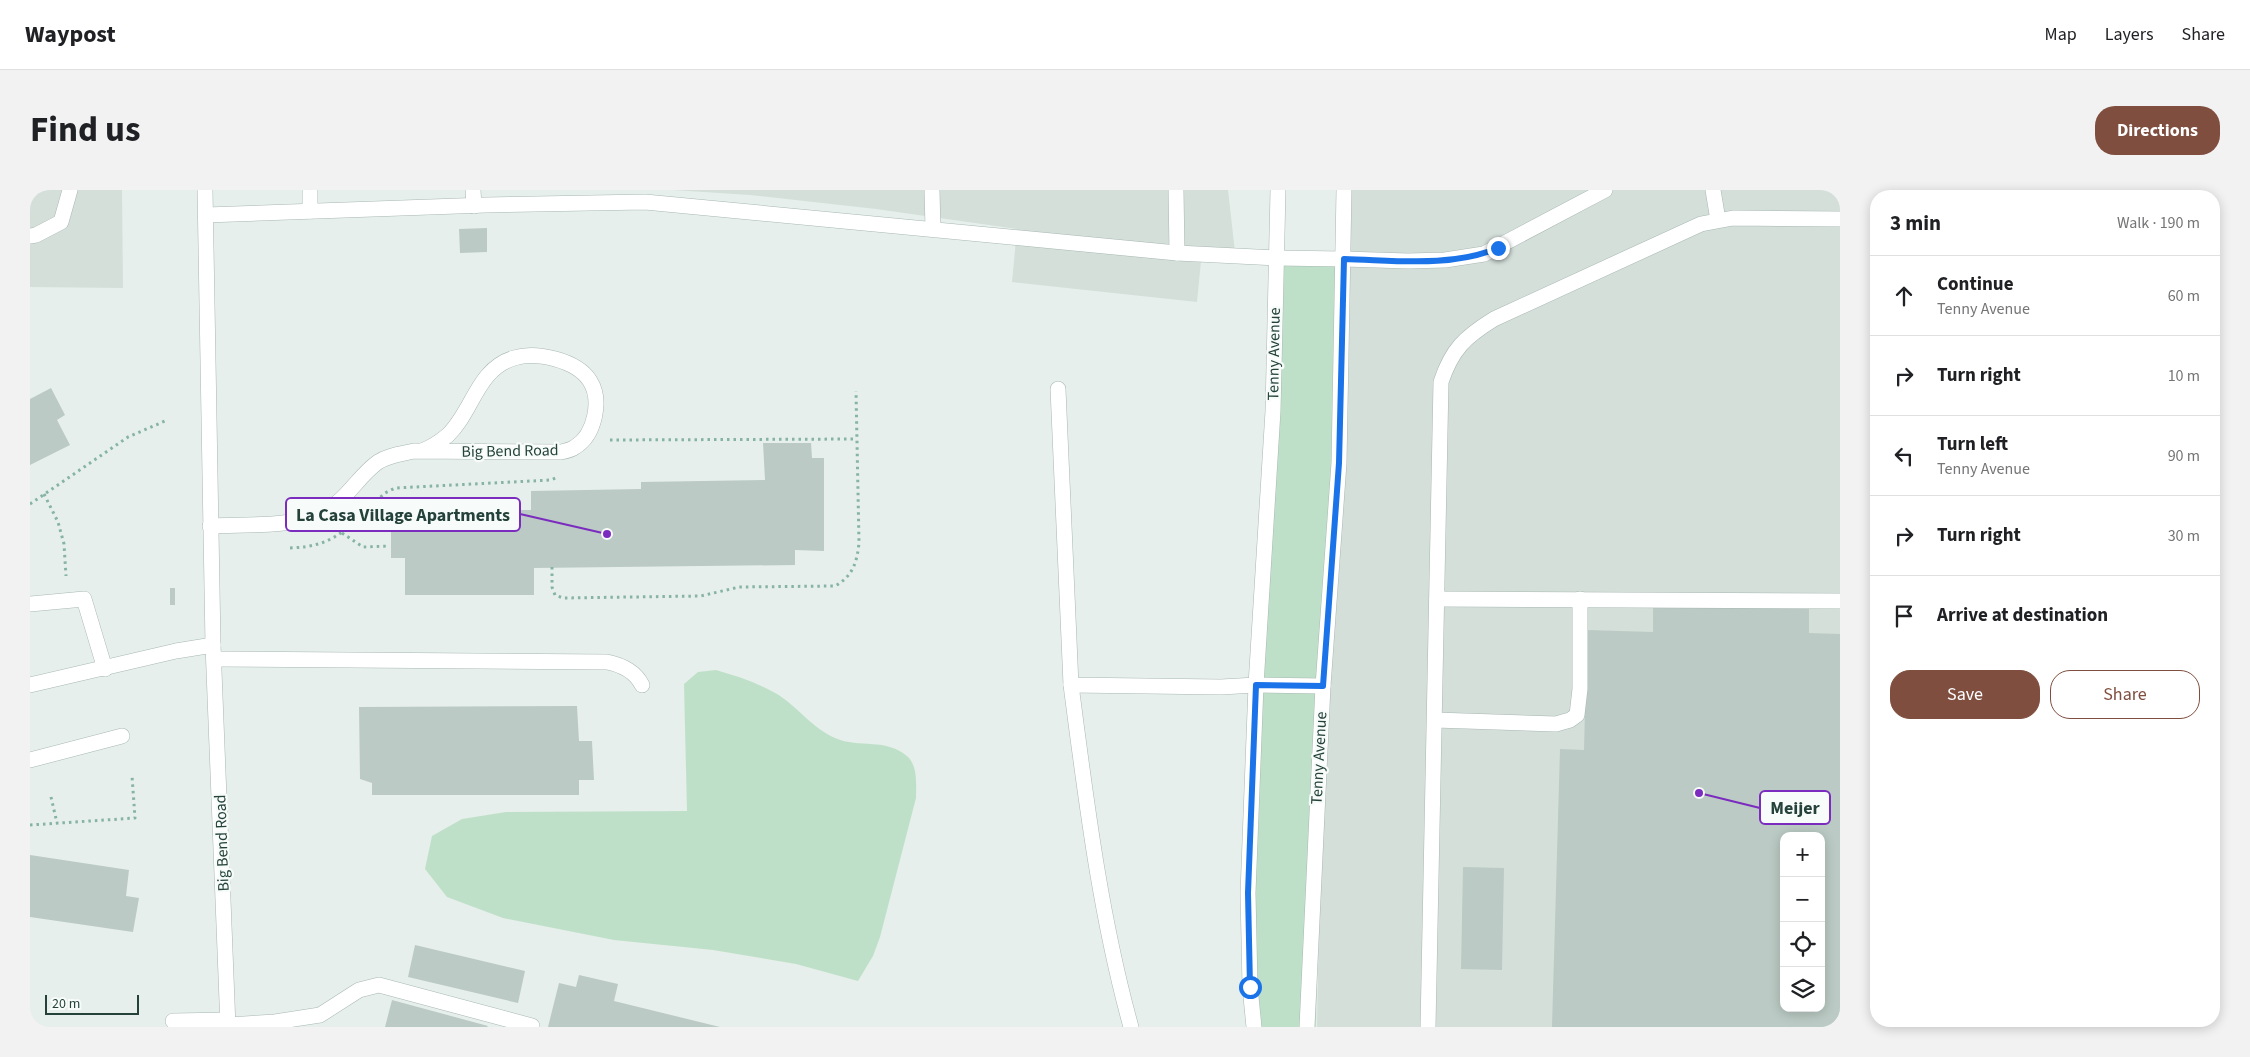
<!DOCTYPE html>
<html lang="en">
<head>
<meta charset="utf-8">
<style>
	body { margin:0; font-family:"Source Sans 3",sans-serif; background:#f2f2f2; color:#202124 }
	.controls { position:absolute; right:15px; bottom:15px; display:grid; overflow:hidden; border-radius:10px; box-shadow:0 2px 12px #0003 }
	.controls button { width:45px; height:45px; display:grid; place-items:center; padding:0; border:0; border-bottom:1px solid #e0e0e0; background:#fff; color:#202124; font:25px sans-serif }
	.scale { position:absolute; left:15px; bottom:12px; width:94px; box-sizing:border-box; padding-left:5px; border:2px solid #24423a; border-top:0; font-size:14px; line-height:18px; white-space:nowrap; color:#24423a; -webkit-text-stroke:4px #f7fbf9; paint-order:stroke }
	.stop { position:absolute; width:15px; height:15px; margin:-11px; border:4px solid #1a73e8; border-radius:50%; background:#fff }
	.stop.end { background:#1a73e8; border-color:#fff; box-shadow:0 1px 5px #0008 }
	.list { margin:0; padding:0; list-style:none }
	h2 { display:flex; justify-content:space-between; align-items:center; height:65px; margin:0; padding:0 20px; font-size:21px }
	h2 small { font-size:16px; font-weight:400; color:#757577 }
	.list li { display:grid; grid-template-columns:32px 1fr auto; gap:15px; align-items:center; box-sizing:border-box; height:80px; padding:0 20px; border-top:1px solid #e0e0e0 }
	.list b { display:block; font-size:19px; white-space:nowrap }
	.list p { margin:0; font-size:16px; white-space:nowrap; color:#757577 }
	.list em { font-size:16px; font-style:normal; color:#757577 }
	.actions { display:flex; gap:10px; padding:15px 20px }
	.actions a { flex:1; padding:11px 0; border:1px solid #7f4e3f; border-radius:20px; text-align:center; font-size:18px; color:#7f4e3f }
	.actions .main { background:#7f4e3f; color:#fff }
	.icon { flex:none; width:28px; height:28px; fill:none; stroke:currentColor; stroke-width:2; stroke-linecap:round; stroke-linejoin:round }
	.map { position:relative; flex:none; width:1810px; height:837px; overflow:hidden; border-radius:20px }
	header { display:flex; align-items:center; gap:30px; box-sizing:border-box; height:70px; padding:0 25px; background:#fff; border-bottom:1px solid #e0e0e0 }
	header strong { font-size:24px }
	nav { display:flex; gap:28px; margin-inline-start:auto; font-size:18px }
	.intro { display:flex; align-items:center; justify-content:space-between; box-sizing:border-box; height:120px; padding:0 30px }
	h1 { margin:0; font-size:35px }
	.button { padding:12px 22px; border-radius:20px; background:#7f4e3f; color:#fff; font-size:18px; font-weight:700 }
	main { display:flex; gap:30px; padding:0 30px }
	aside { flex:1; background:#fff; border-radius:20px; box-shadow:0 2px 12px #0003 }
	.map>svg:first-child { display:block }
</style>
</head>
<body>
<header>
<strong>Waypost</strong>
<nav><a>Map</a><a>Layers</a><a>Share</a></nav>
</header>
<div class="intro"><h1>Find us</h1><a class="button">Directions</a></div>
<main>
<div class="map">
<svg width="1810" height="837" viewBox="0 0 1810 837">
	<rect width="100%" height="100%" fill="#e6efeb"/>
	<!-- built -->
	<g fill="#d4dfda" fill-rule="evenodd">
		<polygon points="0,0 92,0 93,98 0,97"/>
		<polygon points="643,0 1198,0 1205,62 1172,61 1167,112 982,92 987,39 846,19 720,5"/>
		<path d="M 1315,0 L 1810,0 L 1810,837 L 1287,837 L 1293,496 ZM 1754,646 L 1791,646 L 1791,818 L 1754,818 Z"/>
	</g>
	<!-- green -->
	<g fill="#bfe0c8">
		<polygon points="1246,68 1313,69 1293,497 1286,837 1224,837 1220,797"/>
		<path d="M 686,480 C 707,486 728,493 747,504 C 768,517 782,538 805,548 C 830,559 856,547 878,567 C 888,577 886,595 886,608 L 850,747 L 843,766 L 828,791 L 766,774 L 683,760 L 584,750 L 473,728 L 417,707 L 395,679 L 402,646 L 432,629 L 476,622 L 657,621 L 654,494 L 668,482 Z"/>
	</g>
	<!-- building -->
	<g fill="#bbcac4" fill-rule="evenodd">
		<polygon points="457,38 457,62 430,63 429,39"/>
		<polygon points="21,198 35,225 27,230 40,255 0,275 0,209"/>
		<polygon points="733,253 781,253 782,268 794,268 794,361 765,360 765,375 504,378 504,405 375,405 375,368 361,368 361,310 409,308 410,327 429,327 429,320 501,320 501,301 611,299 611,292 735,290"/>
		<rect x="140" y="398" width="5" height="17"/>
		<path d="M 1623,414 L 1779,418 L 1779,443 L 1810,444 L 1810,837 L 1522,837 L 1530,559 L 1554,560 L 1557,440 L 1623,442 ZM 1754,646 L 1791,646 L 1791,818 L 1754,818 Z"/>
		<polygon points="547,516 549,551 562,551 564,590 549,590 549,605 342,605 342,593 330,589 329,517"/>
		<polygon points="0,665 99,680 96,706 109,708 103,742 0,727"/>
		<polygon points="1433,677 1474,678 1472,780 1431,779"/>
		<polygon points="385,755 495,781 488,813 378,787"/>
		<polygon points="549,785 588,794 584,811 690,837 518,837 529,793 546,797"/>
		<polygon points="362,810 458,836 457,837 355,837"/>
	</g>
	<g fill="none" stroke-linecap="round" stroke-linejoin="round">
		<!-- lane casing -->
		<g stroke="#a8b8b2" stroke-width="16">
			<g id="lane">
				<polyline points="280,0 280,21"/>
				<polyline points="443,0 444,16"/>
				<polyline points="902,0 903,39"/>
				<polyline points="1146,0 1147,63"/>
				<polyline points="1683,0 1688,30"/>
				<polyline points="176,25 456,15 615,12 1147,63 1246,68"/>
				<polyline points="0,46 6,45 31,32 40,0"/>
				<polyline points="1314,69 1378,71 1415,70 1454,64 1575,0"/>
				<polyline points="1028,199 1041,495 1191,497 1226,495"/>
				<polyline points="1407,409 1810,411"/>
				<polyline points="0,414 54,409 75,479"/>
				<polyline points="0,495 146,461 183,455"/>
				<path d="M 1041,495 C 1056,610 1070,725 1101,837"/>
				<polyline points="1405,530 1526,534 1540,530 1547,525 1550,499 1550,409"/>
				<polyline points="0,570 92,546"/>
				<polyline points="143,831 198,830"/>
				<polyline points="198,835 245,832 290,825 329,800 349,795 502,836"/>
				<path d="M 1398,837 L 1411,192 C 1422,159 1435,147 1464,129 L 1671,34 L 1703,28 L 1810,29"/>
			</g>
		</g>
		<!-- street casing -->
		<g stroke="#a8b8b2" stroke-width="16">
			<g id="street">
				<polyline points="175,0 183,455 198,837"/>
				<polyline points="1246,68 1314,69"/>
				<path d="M 180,336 C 214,334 260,338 291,323 C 316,312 327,287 348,272 C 359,265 371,264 384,261 L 531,262 C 536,261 541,260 545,257 C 565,245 572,210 560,191 C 547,170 506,161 484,168 C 447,179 443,221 418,245 C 410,252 402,257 392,261"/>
				<path d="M 184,469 L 577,472 C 592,475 605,481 612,495"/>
				<polyline points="1226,495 1293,496"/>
				<polyline points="1224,837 1220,797 1218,703 1226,495 1243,221 1248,0"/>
				<polyline points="1277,837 1293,496 1309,273 1314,0"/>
			</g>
		</g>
		<!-- path -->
		<g stroke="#86b3a5" stroke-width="3" stroke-dasharray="2.5 4" stroke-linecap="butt">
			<polyline points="580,250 827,249"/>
			<polyline points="14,304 28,332 34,354 36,386"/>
			<polyline points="0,314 98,247 135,231"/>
			<polyline points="341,316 355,303 365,298 521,290 528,287"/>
			<polyline points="312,343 333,357 359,356"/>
			<path d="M 260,358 C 283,357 300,353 318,337"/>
			<path d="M 522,377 L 522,397 L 525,405 L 533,408 L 671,406 L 709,397 L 805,396 C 823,386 827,372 829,353 L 826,201"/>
			<polyline points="21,607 27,633"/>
			<polyline points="0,635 105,628 102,586"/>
		</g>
		<!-- lane -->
		<use href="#lane" stroke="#fff" stroke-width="15"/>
		<!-- street -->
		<use href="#street" stroke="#fff" stroke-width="15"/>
	</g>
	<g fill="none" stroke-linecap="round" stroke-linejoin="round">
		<!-- route -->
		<path stroke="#1a73e8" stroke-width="6" d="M 1220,797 L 1218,703 L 1226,495 L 1293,496 L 1309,273 L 1314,69 C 1364,70 1420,78 1468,58"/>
	</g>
	<g text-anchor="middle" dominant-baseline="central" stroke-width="4.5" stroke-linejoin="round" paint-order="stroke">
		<!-- street labels -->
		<g font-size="16" fill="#24423a" stroke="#f7fbf9">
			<text transform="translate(1244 164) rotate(-89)">Tenny Avenue</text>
			<text transform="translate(480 261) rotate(-1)">Big Bend Road</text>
			<text transform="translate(1289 568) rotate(-87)">Tenny Avenue</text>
			<text transform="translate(192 653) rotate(-92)">Big Bend Road</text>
		</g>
	</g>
	<!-- callouts -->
	<path fill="none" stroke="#7b2cbf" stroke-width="2" d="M577 344L490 324M1669 603L1730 618"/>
	<g fill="#7b2cbf" stroke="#f7fbf9" stroke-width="2">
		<circle cx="577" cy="344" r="5"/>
		<circle cx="1669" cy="603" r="5"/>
	</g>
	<g fill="#f7fbf9" stroke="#7b2cbf" stroke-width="2">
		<rect x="256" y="308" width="234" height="33" rx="5"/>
		<rect x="1730" y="601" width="70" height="33" rx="5"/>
	</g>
	<g font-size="18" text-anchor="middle" font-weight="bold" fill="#24423a">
		<text x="373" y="331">La Casa Village Apartments</text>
		<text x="1765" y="624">Meijer</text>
	</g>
</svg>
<div class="controls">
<button>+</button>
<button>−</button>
<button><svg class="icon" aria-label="locate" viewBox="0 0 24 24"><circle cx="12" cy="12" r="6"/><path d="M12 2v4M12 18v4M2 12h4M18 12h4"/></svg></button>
<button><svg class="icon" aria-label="layers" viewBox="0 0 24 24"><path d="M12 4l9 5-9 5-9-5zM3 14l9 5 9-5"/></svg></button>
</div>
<div class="scale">20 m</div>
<div class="stop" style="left:1220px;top:797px"></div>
<div class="stop end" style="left:1468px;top:58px"></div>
</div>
<aside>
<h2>3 min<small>Walk · 190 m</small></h2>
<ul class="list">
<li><svg class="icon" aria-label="ahead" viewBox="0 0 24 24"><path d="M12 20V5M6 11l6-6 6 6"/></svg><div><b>Continue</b><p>Tenny Avenue</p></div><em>60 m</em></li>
<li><svg class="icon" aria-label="right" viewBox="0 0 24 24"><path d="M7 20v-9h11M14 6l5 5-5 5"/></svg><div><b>Turn right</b></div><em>10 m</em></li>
<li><svg class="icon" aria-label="left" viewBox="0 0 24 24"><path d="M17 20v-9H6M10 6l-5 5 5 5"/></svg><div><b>Turn left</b><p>Tenny Avenue</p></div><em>90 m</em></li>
<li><svg class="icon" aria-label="right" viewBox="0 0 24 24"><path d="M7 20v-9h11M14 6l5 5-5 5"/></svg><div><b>Turn right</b></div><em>30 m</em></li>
<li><svg class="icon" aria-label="arrive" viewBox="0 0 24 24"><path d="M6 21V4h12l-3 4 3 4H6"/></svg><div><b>Arrive at destination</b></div></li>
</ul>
<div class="actions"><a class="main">Save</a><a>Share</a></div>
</aside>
</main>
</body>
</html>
